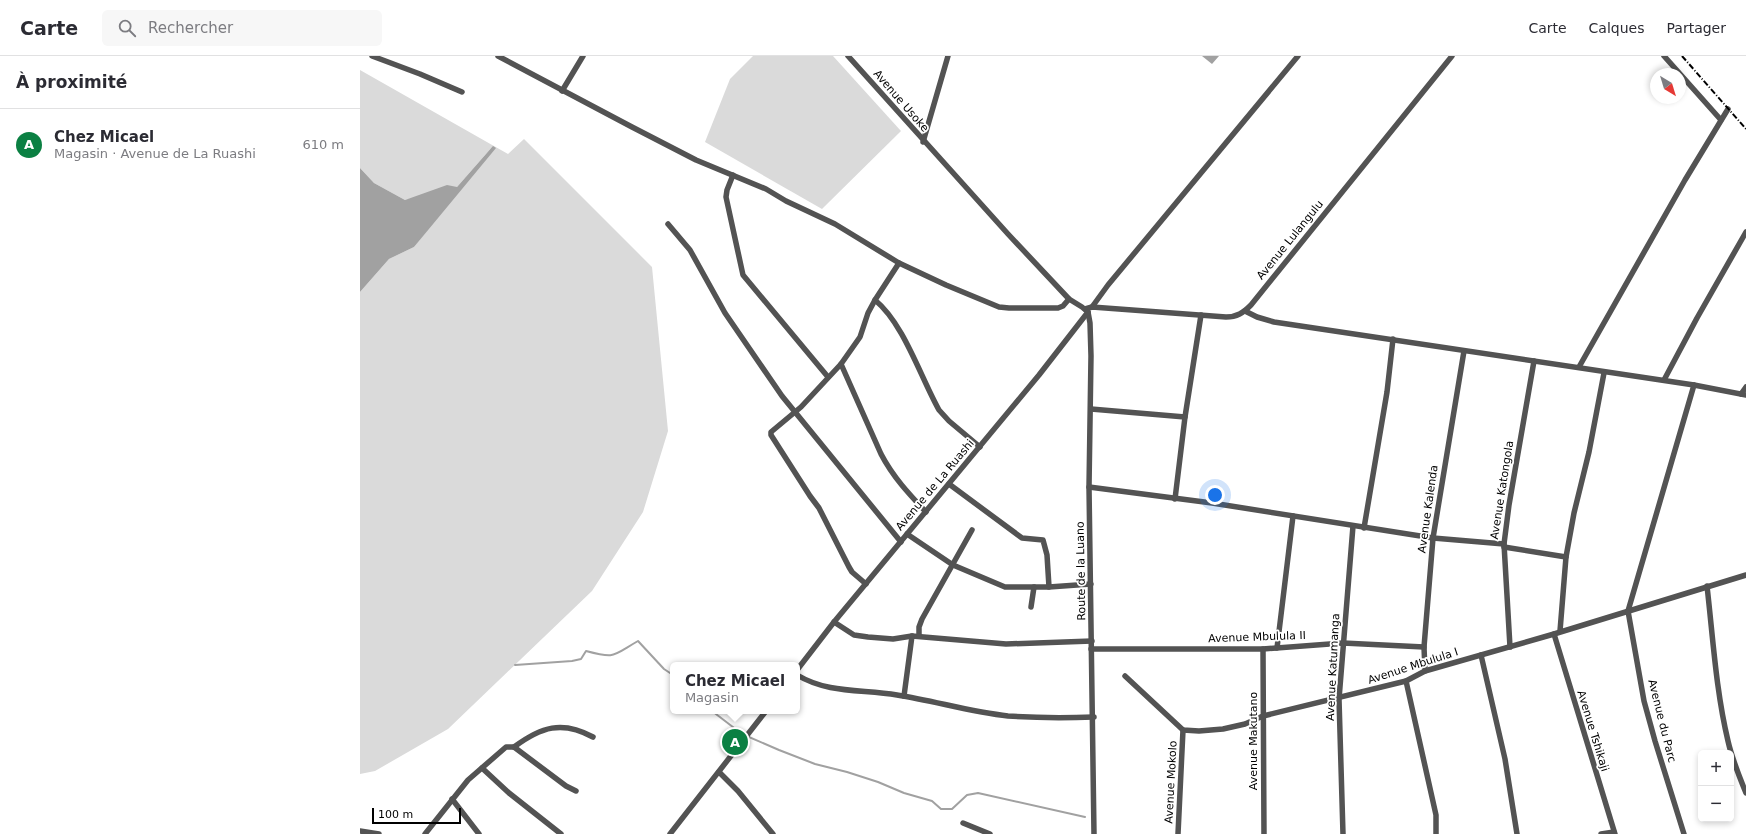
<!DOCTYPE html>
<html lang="fr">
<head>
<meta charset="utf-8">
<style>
	body { margin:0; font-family:"DejaVu Sans",sans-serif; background:#f7f7f7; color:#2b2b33 }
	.controls { position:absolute; right:12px; bottom:12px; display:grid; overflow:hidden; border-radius:6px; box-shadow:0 2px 6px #0003 }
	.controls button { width:36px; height:36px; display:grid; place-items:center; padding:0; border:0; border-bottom:1px solid #e1e1e2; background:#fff; color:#2b2b33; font:20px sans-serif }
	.compass { position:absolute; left:1290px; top:12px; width:36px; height:36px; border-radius:50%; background:#fff; box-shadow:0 2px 6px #0003; rotate:142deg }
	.scale { position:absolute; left:12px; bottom:10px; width:89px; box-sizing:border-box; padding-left:4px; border:2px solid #000; border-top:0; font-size:11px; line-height:14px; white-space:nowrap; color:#000; -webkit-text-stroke:3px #fff; paint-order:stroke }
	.you { position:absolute; left:855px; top:439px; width:14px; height:14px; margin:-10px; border:3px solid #fff; border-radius:50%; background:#1a73e8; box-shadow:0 0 0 6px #1a73e833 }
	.badge { display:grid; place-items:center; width:26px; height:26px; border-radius:50%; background:#0b8043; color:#fff; font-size:13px; font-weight:700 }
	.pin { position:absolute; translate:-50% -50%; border:2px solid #fff; box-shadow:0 1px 4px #0006 }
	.popup { position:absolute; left:310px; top:606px; width:130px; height:52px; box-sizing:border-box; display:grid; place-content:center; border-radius:6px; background:#fff; filter:drop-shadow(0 1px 3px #0005); font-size:13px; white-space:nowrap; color:#7c7c81 }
	.popup b { font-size:15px; color:#2b2b33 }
	.popup::after { content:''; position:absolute; left:50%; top:100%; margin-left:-8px; border:8px solid transparent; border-top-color:#fff }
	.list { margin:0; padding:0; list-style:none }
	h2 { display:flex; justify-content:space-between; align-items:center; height:52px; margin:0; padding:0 16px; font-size:17px }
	h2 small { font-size:13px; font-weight:400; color:#7c7c81 }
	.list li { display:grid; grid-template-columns:26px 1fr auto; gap:12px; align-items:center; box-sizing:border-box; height:72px; padding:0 16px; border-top:1px solid #e1e1e2 }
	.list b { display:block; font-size:15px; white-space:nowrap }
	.list p { margin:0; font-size:13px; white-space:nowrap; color:#7c7c81 }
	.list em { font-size:13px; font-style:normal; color:#7c7c81 }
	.icon { flex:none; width:22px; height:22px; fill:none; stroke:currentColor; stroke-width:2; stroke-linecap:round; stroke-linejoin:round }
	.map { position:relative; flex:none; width:1386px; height:778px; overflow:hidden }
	header { display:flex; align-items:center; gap:24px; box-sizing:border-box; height:56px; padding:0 20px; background:#fff; border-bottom:1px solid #e1e1e2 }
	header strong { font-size:19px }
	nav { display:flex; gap:22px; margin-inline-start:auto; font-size:14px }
	.search { width:280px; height:36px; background:#f7f7f7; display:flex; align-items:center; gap:10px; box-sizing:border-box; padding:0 14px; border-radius:6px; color:#7c7c81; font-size:15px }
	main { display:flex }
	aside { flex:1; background:#fff }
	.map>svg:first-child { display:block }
</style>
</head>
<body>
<header>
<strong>Carte</strong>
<div class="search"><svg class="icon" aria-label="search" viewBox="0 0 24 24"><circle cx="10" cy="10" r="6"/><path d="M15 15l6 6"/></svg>Rechercher</div>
<nav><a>Carte</a><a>Calques</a><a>Partager</a></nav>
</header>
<main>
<aside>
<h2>À proximité<small></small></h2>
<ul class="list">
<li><span class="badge">A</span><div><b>Chez Micael</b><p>Magasin · Avenue de La Ruashi</p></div><em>610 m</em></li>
</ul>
</aside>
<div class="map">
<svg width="1386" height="778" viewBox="0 0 1386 778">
	<rect width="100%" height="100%" fill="#fff"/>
	<!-- green -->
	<g fill="#dadada">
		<polygon points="393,0 473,0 541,75 462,153 345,86 370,23"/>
		<polygon points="0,14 148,98 164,83 292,211 308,375 283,456 232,535 88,673 15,715 0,718 0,236 29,203 54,191 133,90 97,131 45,144 14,127 0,112"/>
	</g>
	<!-- water -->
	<g fill="#a1a1a1">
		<polygon points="842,0 859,0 852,8"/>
		<polygon points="133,90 136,92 54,191 29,203 0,236 0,112 14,127 45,144 87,129 97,131"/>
	</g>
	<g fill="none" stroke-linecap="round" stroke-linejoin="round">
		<!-- stream -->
		<g stroke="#a1a1a1" stroke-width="2">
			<path d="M 155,609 L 212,605 L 221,603 L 226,595 C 256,603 252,600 278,585 L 304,613 L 313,619"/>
			<polyline points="352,655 382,678 419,694 455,708 487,716 518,726 544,737 572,745 581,753 592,753 607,739 618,737 725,761"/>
		</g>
		<!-- minor -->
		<g stroke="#535353" stroke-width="5.5">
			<polyline points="12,0 60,18 102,36"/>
			<polyline points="138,0 272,71 336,104 406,133 426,145 475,168 539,207 586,229 639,251 649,252 698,252 703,250 709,243"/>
			<polyline points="488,0 648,178 709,243 722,251 728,256 730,267 731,300 729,431 734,778"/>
			<polyline points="1304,0 1361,64"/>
			<polyline points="202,35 223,0"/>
			<polyline points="563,86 588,0"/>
			<polyline points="373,119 367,134 366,141 383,219 468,321"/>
			<polyline points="308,168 330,194 365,257 422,340 541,486"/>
			<path d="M 515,244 C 544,268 560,320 579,354 L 589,365 L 620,391"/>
			<polyline points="732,251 748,229 938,0"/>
			<path d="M 725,253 L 732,251 L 866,261 C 877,261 883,257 891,249 L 1092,0"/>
			<polyline points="885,255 897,261 914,266 1334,329 1386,339"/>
			<path d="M 481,308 L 521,398 C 533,421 549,438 566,456"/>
			<polyline points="1219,311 1325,124 1368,53"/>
			<polyline points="1304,324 1337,262 1386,176"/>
			<polyline points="1381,338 1386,331"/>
			<polyline points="731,353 825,361"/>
			<polyline points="589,428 662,482 683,484 687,499 689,531"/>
			<polyline points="729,431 852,447 1073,482 1144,488"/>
			<polyline points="815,443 825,361 841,259"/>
			<polyline points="1004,472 1027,336 1033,283"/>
			<polyline points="547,478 593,509 645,531 689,531 731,528"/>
			<polyline points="1144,491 1206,501"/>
			<polyline points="506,528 492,516 489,511 459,452 450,440 411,379 411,376 441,351 481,308 500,281 508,257 515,244 539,207"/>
			<path d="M 1347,530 C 1353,582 1356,635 1368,685 C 1372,703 1379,720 1386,737"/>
			<polyline points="671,551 674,531"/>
			<polyline points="474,566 494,579 508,581 533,583 552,580 646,588 732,585"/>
			<polyline points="1200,575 1206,501 1214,457 1229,396 1244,317"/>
			<polyline points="1194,578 1255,778"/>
			<polyline points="559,580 559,571 562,563 612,474"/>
			<polyline points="1150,591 1144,488 1149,449 1174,305"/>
			<polyline points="917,592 933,460"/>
			<polyline points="731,593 903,593 983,587 1064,591"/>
			<polyline points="903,593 904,778"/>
			<polyline points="1121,599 1145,703 1157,778"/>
			<polyline points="437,614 474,566 679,319 728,256"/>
			<polyline points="1065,615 1064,591 1073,482 1104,295"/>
			<path d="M 437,619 C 469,638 502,633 537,639 C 575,645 611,656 648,660 C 677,662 705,662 734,661"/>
			<polyline points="765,620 823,674 839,675 863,673 885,668 903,660 1046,625 1065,615 1194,578 1386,519"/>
			<polyline points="1046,625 1076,759 1076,778"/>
			<polyline points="544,640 552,580"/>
			<path d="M 154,691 C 181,671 202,664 233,681"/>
			<polyline points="122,712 149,737 201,778"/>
			<polyline points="359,716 378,735 413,778"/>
			<polyline points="92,743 119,778"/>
			<polyline points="603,767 630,778"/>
			<polyline points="0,775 19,778"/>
			<polyline points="65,778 108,724 146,691 154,691 206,730 216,735"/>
			<polyline points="310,778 406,655"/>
			<polyline points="818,778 823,674"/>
			<polyline points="983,778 979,643 993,470"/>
			<polyline points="1241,778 1254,776"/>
			<polyline points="1324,778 1295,685 1284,645 1268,555 1334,329"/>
		</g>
		<!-- rail -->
		<polyline stroke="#000" stroke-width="2" stroke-dasharray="6 2 1 2" stroke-linecap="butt" points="1322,0 1386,73"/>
	</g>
	<g text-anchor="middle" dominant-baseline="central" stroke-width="3.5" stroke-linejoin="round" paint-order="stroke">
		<!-- street labels -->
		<g font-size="11" fill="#000" stroke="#fff">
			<text transform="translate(541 45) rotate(49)">Avenue Usoke</text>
			<text transform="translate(930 184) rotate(-51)">Avenue Lulangulu</text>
			<text transform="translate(575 429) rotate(-50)">Avenue de La Ruashi</text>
			<text transform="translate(1142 434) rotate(-81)">Avenue Katongola</text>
			<text transform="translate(1068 453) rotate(-82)">Avenue Kalenda</text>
			<text transform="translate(721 515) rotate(-91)">Route de la Luano</text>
			<text transform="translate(897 581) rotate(-2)">Avenue Mbulula II</text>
			<text transform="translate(1053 610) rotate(-18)">Avenue Mbulula I</text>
			<text transform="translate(973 611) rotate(-87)">Avenue Katumanga</text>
			<text transform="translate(1302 665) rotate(76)">Avenue du Parc</text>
			<text transform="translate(1233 675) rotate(73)">Avenue Tshikaji</text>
			<text transform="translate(893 685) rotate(-90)">Avenue Makutano</text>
			<text transform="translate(811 726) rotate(-87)">Avenue Mokolo</text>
		</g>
	</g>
</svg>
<div class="controls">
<button>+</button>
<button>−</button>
</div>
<svg class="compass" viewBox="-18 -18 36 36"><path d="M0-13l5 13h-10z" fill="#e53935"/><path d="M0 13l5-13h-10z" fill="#7c7c81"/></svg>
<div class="scale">100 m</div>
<div class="you"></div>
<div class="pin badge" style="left:375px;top:686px">A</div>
<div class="popup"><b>Chez Micael</b>Magasin</div>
</div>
</main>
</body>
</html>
